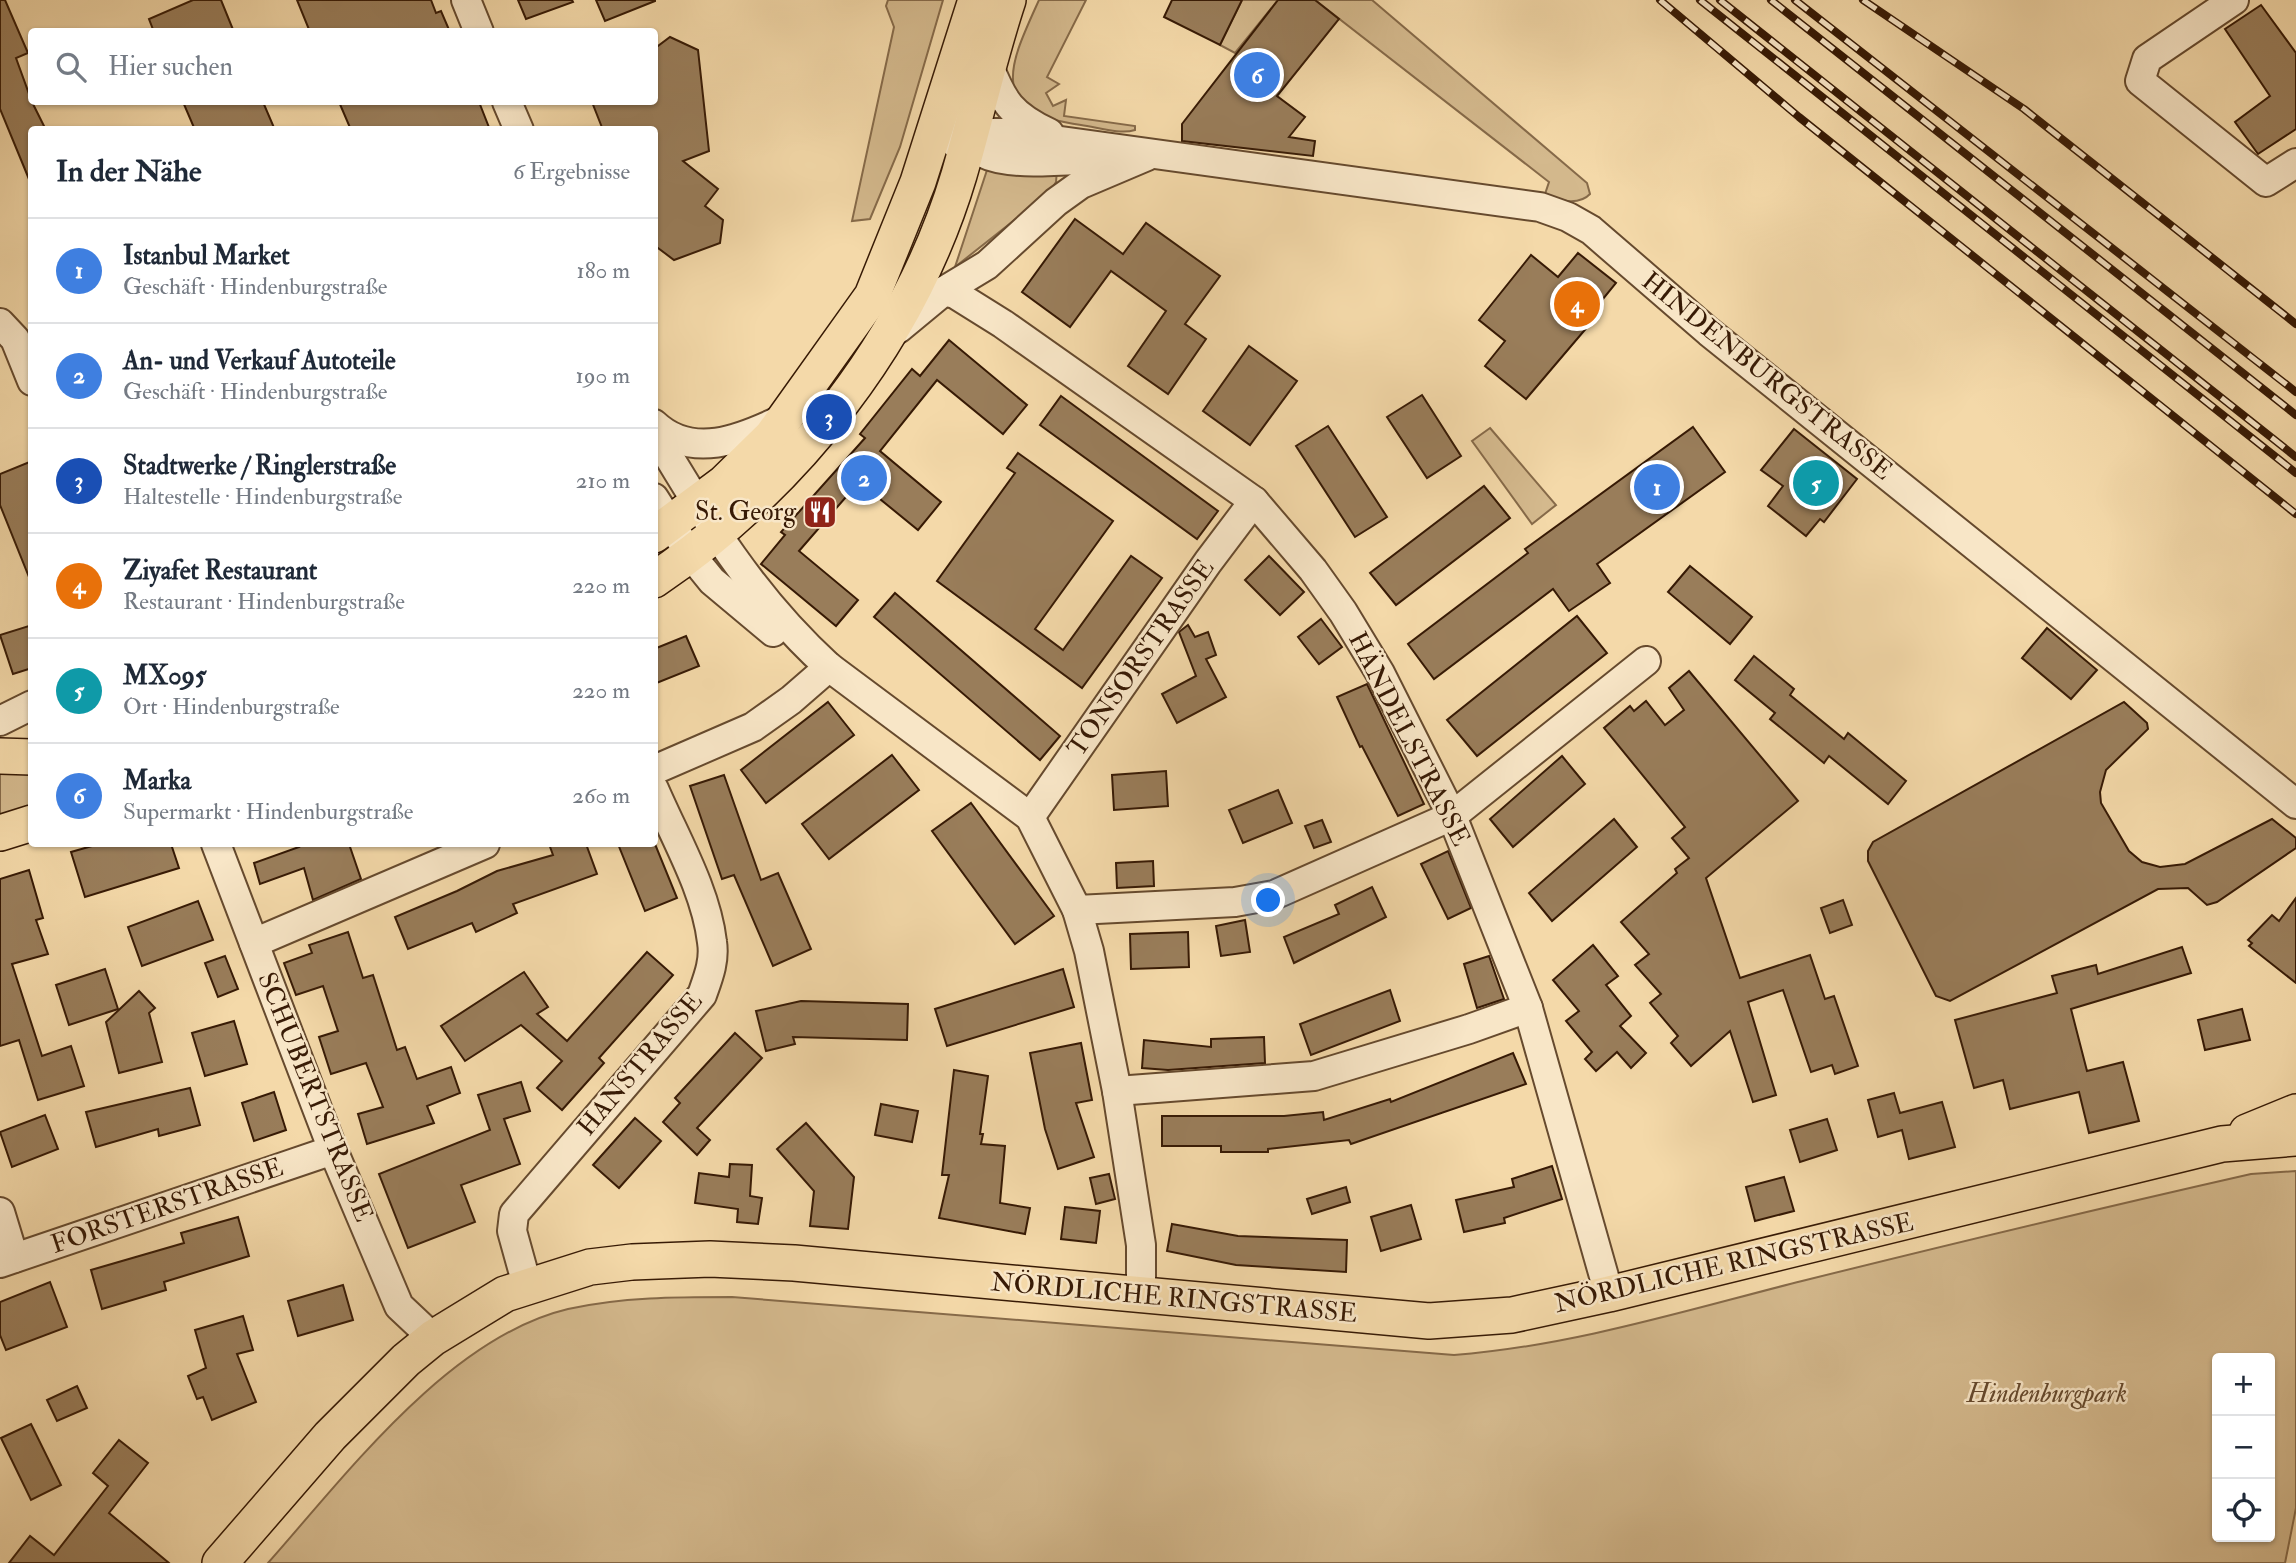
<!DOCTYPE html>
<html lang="de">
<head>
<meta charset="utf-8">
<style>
	body { margin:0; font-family:"IM FELL Double Pica",serif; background:#f6f6f7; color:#1f2937 }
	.controls { position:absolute; right:21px; bottom:21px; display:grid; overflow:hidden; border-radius:7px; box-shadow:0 2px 5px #0004 }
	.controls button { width:63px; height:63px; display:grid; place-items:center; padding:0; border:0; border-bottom:2px solid #e0e1e3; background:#fff; color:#1f2937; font:35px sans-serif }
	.you { position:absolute; left:1269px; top:901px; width:24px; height:24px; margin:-18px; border:5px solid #fff; border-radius:50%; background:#1a73e8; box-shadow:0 0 0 10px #1a73e833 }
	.badge { display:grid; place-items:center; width:46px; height:46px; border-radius:50%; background:#8f2418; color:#fff; font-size:23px; font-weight:700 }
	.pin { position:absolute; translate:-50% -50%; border:4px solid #fff; box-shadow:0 2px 7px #0006 }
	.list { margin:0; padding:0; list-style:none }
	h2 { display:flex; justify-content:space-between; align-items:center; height:91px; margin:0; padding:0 28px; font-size:30px }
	h2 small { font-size:23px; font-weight:400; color:#747a83 }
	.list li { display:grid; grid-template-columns:46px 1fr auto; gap:21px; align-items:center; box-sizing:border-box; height:105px; padding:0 28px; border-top:2px solid #e0e1e3 }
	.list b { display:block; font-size:26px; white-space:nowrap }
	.list p { margin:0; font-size:23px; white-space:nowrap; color:#747a83 }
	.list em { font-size:23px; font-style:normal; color:#747a83 }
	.icon { flex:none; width:38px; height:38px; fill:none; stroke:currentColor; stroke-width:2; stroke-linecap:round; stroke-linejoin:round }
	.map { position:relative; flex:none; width:2296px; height:1563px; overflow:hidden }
	.search { position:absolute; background:#fff; box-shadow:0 2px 5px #0004; left:28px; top:28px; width:630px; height:77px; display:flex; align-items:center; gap:18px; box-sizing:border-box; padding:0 24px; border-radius:7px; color:#747a83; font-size:26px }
	.panel { position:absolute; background:#fff; box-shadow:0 2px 5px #0004; left:28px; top:126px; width:630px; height:721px; border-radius:7px }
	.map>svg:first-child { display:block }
</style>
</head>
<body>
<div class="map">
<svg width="2296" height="1563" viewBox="0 0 2296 1563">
	<rect width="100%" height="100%" fill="#f4d9a9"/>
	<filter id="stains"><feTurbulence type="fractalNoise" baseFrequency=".00286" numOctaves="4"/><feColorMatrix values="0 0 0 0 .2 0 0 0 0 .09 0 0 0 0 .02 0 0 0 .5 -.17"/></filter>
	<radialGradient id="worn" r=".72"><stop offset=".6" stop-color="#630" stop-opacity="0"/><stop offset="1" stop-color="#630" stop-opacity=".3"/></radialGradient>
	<!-- green -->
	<g fill="#d4b98d" stroke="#866a49" stroke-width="2" fill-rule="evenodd">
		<polygon points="888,0 943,0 900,147 870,219 852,221 894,27 886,6"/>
		<path d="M 1039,0 L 1086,0 L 1047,77 L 1059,84 L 1046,93 L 1053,106 L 1066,100 L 1064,116 L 1135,126 L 1135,130 C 1120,135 1097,127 1081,125 C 985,112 1010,64 1039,0 Z"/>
		<polygon points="1242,0 1278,0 1235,53 1220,45"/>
		<path d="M 1315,0 L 1372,0 L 1587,183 L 1590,194 C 1579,206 1559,200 1544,197 L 1549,182 Z"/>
		<polygon points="988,167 1057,170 1056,182 1050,192 955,267"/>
		<polygon points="1490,428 1556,505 1532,524 1472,441"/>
		<polygon points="0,766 31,767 31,809 0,819"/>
		<path d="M 2296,1171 L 2296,1508 L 2285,1563 L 268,1563 C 346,1475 449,1337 568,1309 C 622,1297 677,1297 732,1297 L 1454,1355 C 1572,1346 1687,1310 1802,1281 C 1951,1244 2101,1208 2251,1174 ZM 2217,1358 L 2270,1358 L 2270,1537 L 2217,1537 Z"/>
	</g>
	<!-- building -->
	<g fill="#997d5a" stroke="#371a05" stroke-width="2">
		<polygon points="0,0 5,0 28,53 16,58 32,102 46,130 32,130 31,184 0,109"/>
		<polygon points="193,0 221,0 234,32 154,32 149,19"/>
		<polygon points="297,0 431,0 436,13 441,11 450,32 310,32"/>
		<polygon points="518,0 572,0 573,2 526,19"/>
		<polygon points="596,0 655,0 655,1 605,21"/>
		<polygon points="1172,0 1242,0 1220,45 1164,17"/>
		<polygon points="1278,0 1315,0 1339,19 1277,96 1305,117 1289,137 1315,141 1313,156 1182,141 1182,124"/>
		<polygon points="2261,5 2296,53 2296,129 2258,154 2235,122 2270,96 2225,29"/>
		<polygon points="670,37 698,50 709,151 683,161 718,189 705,206 723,220 720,243 674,260 654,245 654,130 603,130 592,102 654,102 654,49"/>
		<polygon points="183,102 263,102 275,130 195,130"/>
		<polygon points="339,102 479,102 490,130 351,130"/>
		<polygon points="1075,219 1123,254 1146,223 1220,276 1185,324 1206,339 1168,394 1128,366 1166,311 1111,271 1070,327 1022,292"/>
		<polygon points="1578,253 1616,283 1585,321 1589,325 1526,399 1485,366 1505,341 1479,320 1531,255 1558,277"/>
		<polygon points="949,340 1027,405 1003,434 937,380 880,451 941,502 918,530 859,482 799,551 858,600 836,626 761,564 785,535 781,532 865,438 860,434 912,369 920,376"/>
		<polygon points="1249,346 1297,381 1250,445 1203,411"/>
		<polygon points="1422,395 1461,456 1427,478 1387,417"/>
		<polygon points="1061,396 1218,511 1197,539 1040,425"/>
		<polygon points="1328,426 1387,517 1355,537 1296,446"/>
		<polygon points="1693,427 1725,472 1597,564 1610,583 1569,611 1553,589 1434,679 1408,644 1528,553 1525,549"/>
		<polygon points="1794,429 1857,479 1824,522 1820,519 1806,536 1768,506 1783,486 1761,470"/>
		<polygon points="1018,453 1113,521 1035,629 1063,650 1131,556 1162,578 1082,688 937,581 1015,473 1007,468"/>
		<polygon points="32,461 32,581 31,582 0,505 0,474"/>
		<polygon points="1484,486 1510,518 1396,605 1370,573"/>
		<polygon points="1269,556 1304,592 1280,615 1245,580"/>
		<polygon points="1690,566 1752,617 1730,644 1668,592"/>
		<polygon points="895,593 1060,736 1040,760 874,617"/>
		<polygon points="1577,616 1607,653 1477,756 1447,720"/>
		<polygon points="1321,619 1342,647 1319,664 1298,637"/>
		<polygon points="32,625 32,668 13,674 0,635"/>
		<polygon points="1188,625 1195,637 1208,632 1216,655 1206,659 1226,697 1177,723 1162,694 1196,676 1179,632"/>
		<polygon points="2047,628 2097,670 2071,699 2022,658"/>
		<polygon points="686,636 699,666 654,684 654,649"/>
		<polygon points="1754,656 1794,689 1790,695 1844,739 1848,733 1906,781 1888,804 1829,756 1824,763 1770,719 1775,713 1735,680"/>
		<polygon points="1689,671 1798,801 1706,878 1740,978 1810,955 1825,999 1834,996 1858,1066 1835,1074 1832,1065 1811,1072 1783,990 1748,1002 1776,1095 1753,1102 1730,1031 1691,1066 1671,1043 1678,1036 1650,1003 1661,994 1635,965 1649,954 1621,922 1677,873 1675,869 1689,858 1672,838 1685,827 1604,728 1630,706 1634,711 1646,701 1665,725 1684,710 1669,688"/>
		<polygon points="1367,684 1424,804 1398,816 1362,746 1360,747 1337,697"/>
		<polygon points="828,702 854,735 766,803 741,770"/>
		<polygon points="2124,702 2147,723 2148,729 2106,770 2100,792 2101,803 2129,851 2142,862 2160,867 2185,864 2272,819 2296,838 2296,848 2217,902 2207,905 2188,888 2158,889 1950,1001 1936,996 1868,861 1868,851 1873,842"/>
		<polygon points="892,755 919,790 829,859 802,824"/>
		<polygon points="1562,756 1585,784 1513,847 1490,819"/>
		<polygon points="1166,771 1168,806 1114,810 1112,775"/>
		<polygon points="724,775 761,880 778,873 811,949 773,966 734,875 722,879 690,786"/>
		<polygon points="1278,790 1292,823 1243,843 1229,810"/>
		<polygon points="971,803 1054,916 1015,944 932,831"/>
		<polygon points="1614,819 1637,847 1552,921 1529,893"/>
		<polygon points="1322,820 1331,842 1314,848 1305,826"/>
		<polygon points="99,844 171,844 179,868 85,897 71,852"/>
		<polygon points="297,844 349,844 361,879 313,900 304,868 260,884 254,863 299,847"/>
		<polygon points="549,844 586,844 597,874 513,904 517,913 476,932 472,923 408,949 395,917 457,891 497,871 553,855"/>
		<polygon points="618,844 655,844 677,898 645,911"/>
		<polygon points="1448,851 1471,908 1448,919 1421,864"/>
		<polygon points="1153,861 1154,886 1117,888 1116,863"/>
		<polygon points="29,870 43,918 36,920 48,954 12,964 42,1056 71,1046 84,1086 38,1100 19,1040 0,1046 0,879"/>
		<polygon points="1372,887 1386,917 1294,963 1284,937 1339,914 1335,905"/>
		<polygon points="2296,898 2296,983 2249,946 2252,943 2248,940 2272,915 2279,921"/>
		<polygon points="1843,900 1852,925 1830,933 1821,908"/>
		<polygon points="198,901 213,940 142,966 128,927"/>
		<polygon points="1245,920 1250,952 1221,956 1216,926"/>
		<polygon points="348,932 363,978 373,975 397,1050 405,1047 417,1079 451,1067 460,1093 427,1106 434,1123 367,1144 358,1114 383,1107 366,1063 331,1074 319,1037 338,1031 323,986 296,995 284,963 312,953 309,945"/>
		<polygon points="1188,932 1189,967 1131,969 1130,934"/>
		<polygon points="1593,945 1618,976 1606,985 1631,1016 1620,1026 1646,1053 1631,1068 1617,1052 1596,1071 1585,1059 1592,1052 1566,1021 1579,1011 1553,980"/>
		<polygon points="2182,947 2191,973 2071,1009 2087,1071 2123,1062 2139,1121 2089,1133 2079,1092 2010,1109 2003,1080 1974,1088 1955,1020 2057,993 2052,976 2096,965 2098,974"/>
		<polygon points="647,952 673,975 599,1058 604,1063 562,1110 537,1088 562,1061 521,1025 465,1061 441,1026 524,972 548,1007 537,1014 567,1041"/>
		<polygon points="225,956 238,989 218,997 205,963"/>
		<polygon points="1489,956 1504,999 1477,1008 1464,964"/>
		<polygon points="105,969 118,1009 69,1025 56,985"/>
		<polygon points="1063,969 1074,1007 947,1046 935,1009"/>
		<polygon points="1390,990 1400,1021 1311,1055 1300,1024"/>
		<polygon points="139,991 155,1008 149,1013 162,1062 119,1073 106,1022"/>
		<polygon points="801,1001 908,1004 907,1040 793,1037 795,1044 766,1051 756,1011"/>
		<polygon points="2242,1009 2250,1040 2205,1050 2198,1020"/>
		<polygon points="234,1021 247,1064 205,1076 192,1033"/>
		<polygon points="735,1033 762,1058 697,1128 710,1140 697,1155 663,1122 680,1103 675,1098"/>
		<polygon points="1264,1037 1265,1063 1168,1070 1142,1068 1144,1040 1211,1047 1211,1039"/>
		<polygon points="1081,1043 1092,1100 1076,1103 1094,1157 1058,1169 1045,1129 1030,1053"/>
		<polygon points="1513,1053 1526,1084 1351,1144 1349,1140 1268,1149 1268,1152 1221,1152 1221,1146 1162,1146 1162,1116 1284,1116 1323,1112 1324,1120 1390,1099 1391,1102"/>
		<polygon points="954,1070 988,1076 980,1134 983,1134 981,1144 1005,1146 1000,1203 1030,1208 1025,1234 939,1218 949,1175 942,1175"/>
		<polygon points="521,1082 530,1111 504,1119 520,1164 461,1185 475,1222 408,1248 379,1174 490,1130 478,1095"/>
		<polygon points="190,1088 200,1125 159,1136 158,1129 96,1147 86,1112"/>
		<polygon points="274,1092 286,1130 254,1141 242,1103"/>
		<polygon points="1894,1093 1900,1113 1942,1102 1955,1147 1909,1159 1902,1130 1878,1137 1868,1100"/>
		<polygon points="881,1104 918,1111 912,1142 875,1135"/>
		<polygon points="45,1115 58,1149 12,1167 0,1132"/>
		<polygon points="635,1118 661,1141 619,1188 593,1165"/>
		<polygon points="1827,1119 1837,1150 1800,1162 1790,1130"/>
		<polygon points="806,1123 854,1177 848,1229 810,1226 814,1191 777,1149"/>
		<polygon points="730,1164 752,1165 750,1196 762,1198 758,1224 737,1222 738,1209 695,1203 699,1173 729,1177"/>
		<polygon points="1552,1166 1562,1199 1504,1218 1505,1223 1464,1232 1456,1200 1514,1187 1512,1179"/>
		<polygon points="1109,1174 1115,1199 1096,1204 1090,1178"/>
		<polygon points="1784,1177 1794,1211 1755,1221 1746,1187"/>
		<polygon points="1346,1187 1350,1202 1312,1214 1307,1199"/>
		<polygon points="1411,1205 1421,1239 1381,1251 1371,1217"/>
		<polygon points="1065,1207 1100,1211 1096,1243 1061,1239"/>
		<polygon points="238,1217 249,1256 164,1282 166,1290 102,1309 91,1270 184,1243 181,1233"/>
		<polygon points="1172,1224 1238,1236 1347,1240 1346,1272 1236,1265 1167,1251"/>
		<polygon points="50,1282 67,1327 6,1350 0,1335 0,1302"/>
		<polygon points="343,1285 353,1320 298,1336 288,1301"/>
		<polygon points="243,1316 253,1350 237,1354 256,1402 212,1420 203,1397 197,1399 188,1376 206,1368 195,1330"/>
		<polygon points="77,1386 87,1408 57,1421 47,1400"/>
		<polygon points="31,1424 61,1485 31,1500 1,1438"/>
		<polygon points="119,1440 148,1463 109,1513 169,1563 9,1563 30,1536 54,1555 108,1486 93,1473"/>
	</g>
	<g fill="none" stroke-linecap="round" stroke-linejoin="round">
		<!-- minor casing -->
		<g stroke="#664a2e" stroke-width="32">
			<g id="minor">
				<polyline points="466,0 479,32"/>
				<polyline points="2234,0 2147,59 2140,81 2266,182 2296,163"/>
				<path d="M 988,64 C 1003,102 1011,115 1049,133"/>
				<polyline points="507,102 519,130"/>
				<path d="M 959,124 C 965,134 973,147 983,153 C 1010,167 1073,160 1103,158"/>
				<polyline points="955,143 982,133 1003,133 1540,207 1568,217 1591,230 1709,332 2296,804"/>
				<polyline points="944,291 955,294 1003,324 1254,501 1313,570 1343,612 1380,673 1452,816 1528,1008 1609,1294"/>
				<polyline points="0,323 15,339 32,381"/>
				<polyline points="898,329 944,291 987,265 1056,202 1081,184 1147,156"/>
				<path d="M 654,424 C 692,460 741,439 781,420"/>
				<path d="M 654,432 C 707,521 752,597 829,667 L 1030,817 L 1077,910 L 1089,951 L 1117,1091 L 1141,1245 L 1141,1297"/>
				<polyline points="654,498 690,554 712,581 773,632"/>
				<polyline points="0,721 32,705"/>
				<polyline points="654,770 753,727 791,700 829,667"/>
				<polyline points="1030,817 1208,562 1254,501"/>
				<polyline points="216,844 333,1150 399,1306 433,1338"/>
				<polyline points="1077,910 1235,902 1274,895 1452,816 1646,661"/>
				<polyline points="254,943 485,844"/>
				<polyline points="1117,1091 1314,1076 1469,1029 1528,1008"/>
				<polyline points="0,1212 14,1258"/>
				<polyline points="0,1263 333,1150"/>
				<path d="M 527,1285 L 512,1231 L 514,1214 L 702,995 C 708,978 715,961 712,942 C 706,890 675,838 654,789"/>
			</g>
		</g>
		<!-- major casing -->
		<g stroke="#371a05" stroke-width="38">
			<g id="major">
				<polyline points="654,535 724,483 772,436 872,296 918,182 976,0"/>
				<path d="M 654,580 C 796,484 910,339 959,175 C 976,117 989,57 1008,0"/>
				<polyline points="0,756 32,757"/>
				<polyline points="0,833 32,823"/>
				<polyline points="2247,1132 2296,1112"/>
				<polyline points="220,1563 330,1436 406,1360 433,1338 505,1294 590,1267 632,1262 710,1259 794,1263 1429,1321 1512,1315 1609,1294 2222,1144 2296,1138"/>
			</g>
		</g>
		<!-- minor -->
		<use href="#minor" stroke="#f8e6c7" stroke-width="28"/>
		<!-- major -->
		<use href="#major" stroke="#f4d9a9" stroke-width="35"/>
		<!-- rail casing -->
		<g stroke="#371a05" stroke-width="8">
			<g id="rail">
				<polyline points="1660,0 1799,117 2296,514"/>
				<polyline points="1700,0 2296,473"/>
				<polyline points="1720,0 2296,457"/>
				<polyline points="1771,0 2296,415"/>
				<polyline points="1795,0 2296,392"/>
				<polyline points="1863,0 2024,109 2296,324"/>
			</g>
		</g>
		<!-- rail -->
		<use href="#rail" stroke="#f8e6c7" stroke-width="5" stroke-dasharray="16" stroke-linecap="butt"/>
	</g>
	<!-- icons -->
	<defs>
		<g id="restaurant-square" transform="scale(1.75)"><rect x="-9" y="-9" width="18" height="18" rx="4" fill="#8f2418" stroke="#f8e6c7"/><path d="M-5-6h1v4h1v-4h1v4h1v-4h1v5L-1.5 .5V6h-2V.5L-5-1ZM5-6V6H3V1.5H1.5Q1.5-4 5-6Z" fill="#fff"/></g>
	</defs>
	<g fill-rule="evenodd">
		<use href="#restaurant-square" x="820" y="512"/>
	</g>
	<g text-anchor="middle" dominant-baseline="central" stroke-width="5" stroke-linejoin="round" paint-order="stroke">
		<!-- street labels -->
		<g font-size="26" fill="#371a05" stroke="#f8e6c7">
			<text transform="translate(1767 376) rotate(39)">HINDENBURGSTRASSE</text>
			<text transform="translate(1141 658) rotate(-55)">TONSORSTRASSE</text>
			<text transform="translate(1409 739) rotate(63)">HÄNDELSTRASSE</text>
			<text transform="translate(640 1064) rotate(-50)">HANSTRASSE</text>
			<text transform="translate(315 1097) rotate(68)">SCHUBERTSTRASSE</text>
			<text transform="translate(167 1206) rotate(-19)">FORSTERSTRASSE</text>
			<text transform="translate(1734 1263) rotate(-13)">NÖRDLICHE RINGSTRASSE</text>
			<text transform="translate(1174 1298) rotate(5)">NÖRDLICHE RINGSTRASSE</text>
		</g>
		<!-- poi labels -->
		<g font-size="26" fill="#371a05" stroke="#f8e6c7" text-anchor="end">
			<text x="796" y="512">St. Georg</text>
		</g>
		<!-- park labels -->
		<g font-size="26" font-style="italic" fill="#664a2e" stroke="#f8e6c7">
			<text x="2047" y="1394">Hindenburgpark</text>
		</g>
	</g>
	<rect width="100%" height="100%" filter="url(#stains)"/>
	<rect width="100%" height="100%" fill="url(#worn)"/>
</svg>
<div class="controls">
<button>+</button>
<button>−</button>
<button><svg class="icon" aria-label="locate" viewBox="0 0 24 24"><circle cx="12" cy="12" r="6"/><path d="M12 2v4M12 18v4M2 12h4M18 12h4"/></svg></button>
</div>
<div class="you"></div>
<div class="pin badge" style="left:1657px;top:487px;background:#3f7fe0">1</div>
<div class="pin badge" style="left:864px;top:478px;background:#3f7fe0">2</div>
<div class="pin badge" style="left:829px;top:417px;background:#1a4fb4">3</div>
<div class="pin badge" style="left:1577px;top:304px;background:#e8710a">4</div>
<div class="pin badge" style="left:1816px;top:483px;background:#0f9aa8">5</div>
<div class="pin badge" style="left:1257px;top:75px;background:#3f7fe0">6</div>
<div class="search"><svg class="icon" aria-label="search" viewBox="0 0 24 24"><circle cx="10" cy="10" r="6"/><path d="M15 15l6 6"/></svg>Hier suchen</div>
<section class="panel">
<h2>In der Nähe<small>6 Ergebnisse</small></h2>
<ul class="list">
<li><span class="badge" style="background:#3f7fe0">1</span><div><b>Istanbul Market</b><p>Geschäft · Hindenburgstraße</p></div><em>180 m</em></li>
<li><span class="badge" style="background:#3f7fe0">2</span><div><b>An- und Verkauf Autoteile</b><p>Geschäft · Hindenburgstraße</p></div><em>190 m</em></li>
<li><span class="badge" style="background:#1a4fb4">3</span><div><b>Stadtwerke / Ringlerstraße</b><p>Haltestelle · Hindenburgstraße</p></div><em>210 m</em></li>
<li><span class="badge" style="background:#e8710a">4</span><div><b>Ziyafet Restaurant</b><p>Restaurant · Hindenburgstraße</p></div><em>220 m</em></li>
<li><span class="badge" style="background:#0f9aa8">5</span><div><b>MX095</b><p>Ort · Hindenburgstraße</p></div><em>220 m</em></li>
<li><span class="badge" style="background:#3f7fe0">6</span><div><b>Marka</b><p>Supermarkt · Hindenburgstraße</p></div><em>260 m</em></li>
</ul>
</section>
</div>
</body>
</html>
